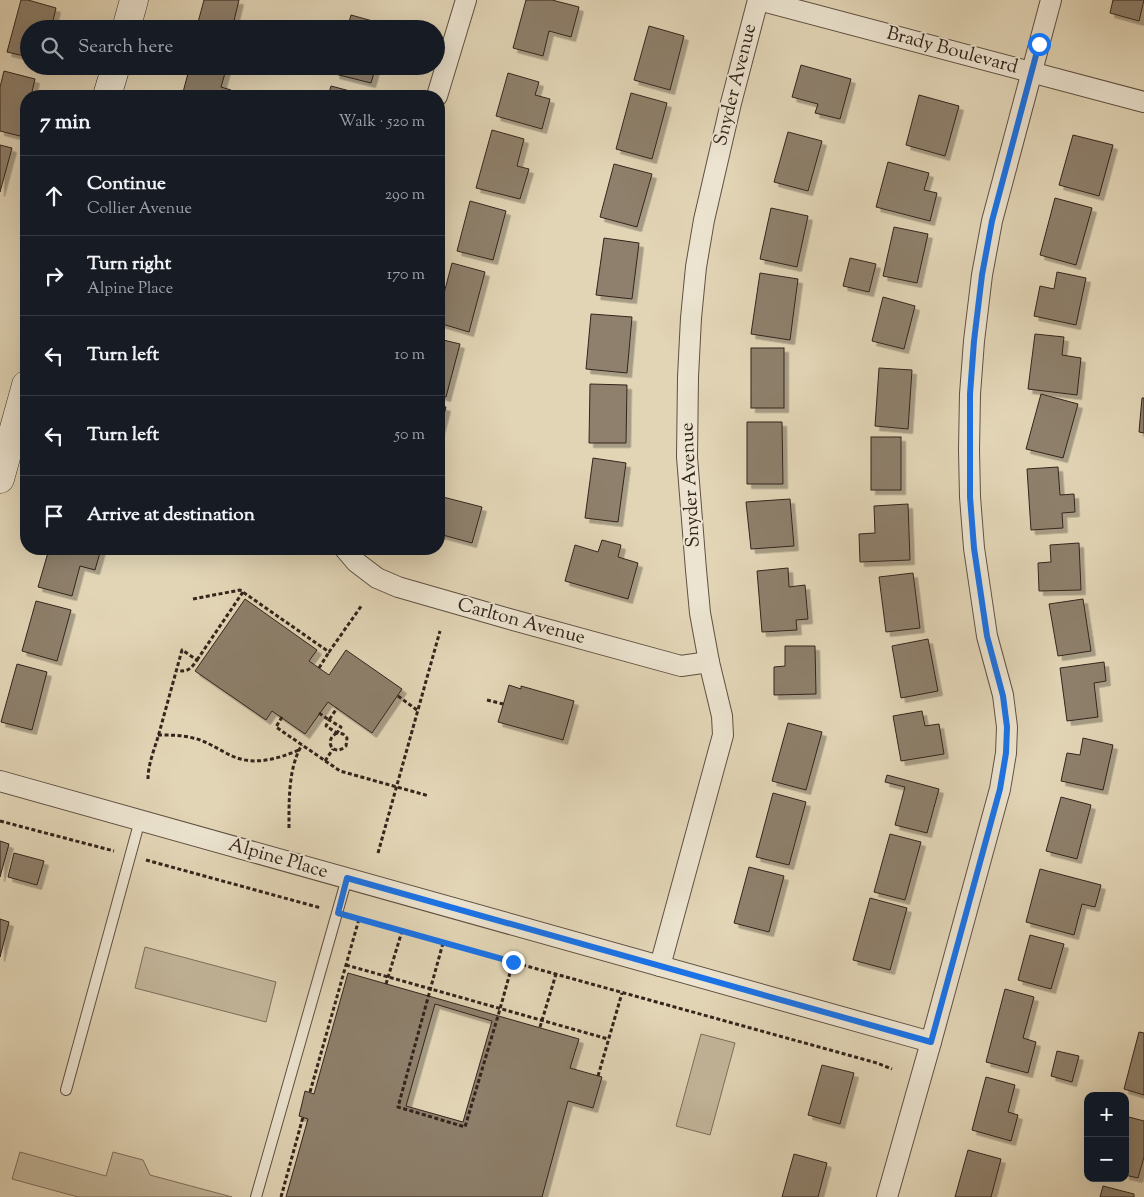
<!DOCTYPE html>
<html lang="en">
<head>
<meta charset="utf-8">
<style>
	body { margin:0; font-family:"Sorts Mill Goudy",serif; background:#20242c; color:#f1f3f6 }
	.controls { position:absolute; right:15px; bottom:15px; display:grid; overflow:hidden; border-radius:10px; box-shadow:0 5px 20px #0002 }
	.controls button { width:45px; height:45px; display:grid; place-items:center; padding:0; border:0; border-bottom:1px solid #363941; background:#171b24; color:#f1f3f6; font:25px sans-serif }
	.stop { position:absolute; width:15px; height:15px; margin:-11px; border:4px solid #1a73e8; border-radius:50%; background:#fff }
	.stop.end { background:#1a73e8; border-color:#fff; box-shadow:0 1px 5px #0008 }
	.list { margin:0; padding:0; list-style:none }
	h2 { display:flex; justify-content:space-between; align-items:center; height:65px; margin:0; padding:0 20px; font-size:21px }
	h2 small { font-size:16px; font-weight:400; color:#9ea1a6 }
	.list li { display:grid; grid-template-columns:32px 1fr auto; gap:15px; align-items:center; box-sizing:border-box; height:80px; padding:0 20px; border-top:1px solid #363941 }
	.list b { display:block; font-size:19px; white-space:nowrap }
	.list p { margin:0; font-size:16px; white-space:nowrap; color:#9ea1a6 }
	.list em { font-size:16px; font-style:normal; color:#9ea1a6 }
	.icon { flex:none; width:28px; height:28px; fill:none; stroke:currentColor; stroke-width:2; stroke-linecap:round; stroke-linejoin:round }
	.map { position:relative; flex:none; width:1144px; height:1197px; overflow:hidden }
	.search { position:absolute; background:#171b24; box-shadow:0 5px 20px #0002; left:20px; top:20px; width:425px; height:55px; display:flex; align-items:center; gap:12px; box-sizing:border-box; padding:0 18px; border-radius:28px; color:#9ea1a6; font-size:19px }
	.panel { position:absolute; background:#171b24; box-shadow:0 5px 20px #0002; left:20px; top:90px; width:425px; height:465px; border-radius:20px }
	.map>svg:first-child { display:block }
</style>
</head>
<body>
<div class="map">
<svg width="1144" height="1197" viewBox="0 0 1144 1197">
	<defs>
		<filter id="shadow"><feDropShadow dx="4.5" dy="4.5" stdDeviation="0" flood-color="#0004"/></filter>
	</defs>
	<rect width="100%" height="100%" fill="#e2d5b6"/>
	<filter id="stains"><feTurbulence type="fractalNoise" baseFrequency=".004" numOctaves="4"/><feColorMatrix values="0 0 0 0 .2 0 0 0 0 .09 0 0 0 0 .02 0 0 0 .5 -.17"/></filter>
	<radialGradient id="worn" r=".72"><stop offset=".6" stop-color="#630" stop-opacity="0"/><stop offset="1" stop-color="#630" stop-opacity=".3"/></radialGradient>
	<!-- green -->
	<g fill="#c4b79c" stroke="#7c6e5c">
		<polygon points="145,947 276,982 266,1022 135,988"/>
		<polygon points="701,1034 735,1043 710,1135 676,1126"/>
		<polygon points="20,1152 106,1176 113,1152 143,1160 150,1175 232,1197 78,1197 12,1179"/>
	</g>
	<!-- building -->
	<g fill="#8e806c" stroke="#34241c" fill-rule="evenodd" filter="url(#shadow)">
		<polygon points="21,0 28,0 56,8 51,29 29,29 29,57 7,52"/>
		<polygon points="204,0 239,0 232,29 206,29 197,26"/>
		<polygon points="526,0 552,0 579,7 571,37 549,31 543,56 513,48"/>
		<polygon points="1113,0 1144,0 1139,21 1110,13"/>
		<polygon points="351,15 387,25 386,29 347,29"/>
		<polygon points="649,26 684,36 670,90 634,80"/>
		<polygon points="801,65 851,79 840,119 815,113 818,104 792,97"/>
		<polygon points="190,66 227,66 221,87 231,90 229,96 182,96"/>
		<polygon points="337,66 376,66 371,83 335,74"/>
		<polygon points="4,71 35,79 31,96 26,96 26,113 20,136 0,131 0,87"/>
		<polygon points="508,73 539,82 535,95 550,99 542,129 496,116"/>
		<polygon points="331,86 365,95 364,96 328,96"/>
		<polygon points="631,93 667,103 652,159 616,149"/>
		<polygon points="919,95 959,106 945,156 906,145"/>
		<polygon points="492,130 524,139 517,166 529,169 520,199 476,188"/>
		<polygon points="788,132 822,141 808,191 774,182"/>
		<polygon points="1073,135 1113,145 1099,196 1059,185"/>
		<polygon points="0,145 12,148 0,192"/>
		<polygon points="888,162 929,173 924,190 937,193 930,221 876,207"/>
		<polygon points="614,164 652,174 637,227 600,217"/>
		<polygon points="1055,198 1092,208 1076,265 1040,255"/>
		<polygon points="470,201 506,211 493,260 457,251"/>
		<polygon points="771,208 808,216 797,267 760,259"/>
		<polygon points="894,227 928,234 917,283 883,276"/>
		<polygon points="604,238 639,243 632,299 596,295"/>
		<polygon points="850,258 876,264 869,292 843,286"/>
		<polygon points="452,263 485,272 469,332 439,323 439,312"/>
		<polygon points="1057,272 1086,278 1076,325 1034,316 1040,286 1054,289"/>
		<polygon points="760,273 798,279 790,340 751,334"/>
		<polygon points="883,297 915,306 904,349 872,341"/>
		<polygon points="591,314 632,317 627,373 586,369"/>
		<polygon points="1035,334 1064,337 1062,355 1081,358 1077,395 1028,389"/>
		<polygon points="439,339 460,344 446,397 439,395"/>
		<rect x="751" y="348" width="33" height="60"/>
		<polygon points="879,368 912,370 908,429 875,426"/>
		<polygon points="590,384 627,385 626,443 589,443"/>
		<polygon points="1041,394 1078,404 1063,458 1026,449"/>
		<polygon points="1142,398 1144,398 1144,433 1139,432"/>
		<polygon points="439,405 446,407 439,434"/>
		<polygon points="747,422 782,422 783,484 747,484"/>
		<rect x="871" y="437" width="30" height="53"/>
		<polygon points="593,458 626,463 618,522 585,518"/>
		<polygon points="1058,467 1060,495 1074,494 1075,512 1062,513 1063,528 1031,530 1027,469"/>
		<polygon points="439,496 482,507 472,543 439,534"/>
		<polygon points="790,499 794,546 751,549 746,502"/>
		<polygon points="908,504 910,560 860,562 859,534 875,533 874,506"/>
		<polygon points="602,540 621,545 618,557 638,563 628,599 565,581 575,545 598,552"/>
		<polygon points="1079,543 1081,590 1039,591 1038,563 1051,562 1050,545"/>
		<polygon points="49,549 101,549 95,570 80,566 72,596 38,587"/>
		<polygon points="788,568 789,587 805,585 808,619 796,620 797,630 762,632 757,571"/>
		<polygon points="913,573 920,628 886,632 879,577"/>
		<polygon points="245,599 317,650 309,661 329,675 346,650 402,689 372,733 328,702 305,734 272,711 266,720 195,671"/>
		<polygon points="1083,599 1091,651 1058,656 1049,604"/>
		<polygon points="36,601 71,610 57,661 22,651"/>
		<polygon points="928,639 938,691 901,698 892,646"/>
		<polygon points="785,646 815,646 816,694 774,695 774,667 785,666"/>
		<polygon points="1104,662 1106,681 1094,683 1098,717 1067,721 1060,668"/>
		<polygon points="17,664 47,672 32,730 1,722"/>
		<polygon points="509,685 521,689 521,686 574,701 563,740 498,722"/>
		<polygon points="922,711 925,726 939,724 944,754 901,761 893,716"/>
		<polygon points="788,723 822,732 806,790 772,781"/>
		<polygon points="1083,738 1113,745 1103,790 1061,781 1067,753 1080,755"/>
		<polygon points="887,775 939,789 927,833 895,825 905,787 885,782"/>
		<polygon points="773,793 806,802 789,865 756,857"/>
		<polygon points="1061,797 1091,805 1077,859 1046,851"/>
		<polygon points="890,834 921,842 905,900 874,892"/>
		<polygon points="0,841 9,844 0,877"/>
		<polygon points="14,853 44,861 37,885 8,877"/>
		<polygon points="749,867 784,876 769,932 734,923"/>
		<polygon points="1040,869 1101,885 1095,907 1082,904 1074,935 1026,922"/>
		<polygon points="870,898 907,908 890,970 853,960"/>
		<polygon points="0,919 9,922 0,957"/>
		<polygon points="1030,935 1064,944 1051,989 1018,980"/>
		<path d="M 348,973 L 579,1039 L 570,1068 L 602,1077 L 593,1108 L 568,1101 L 542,1197 L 286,1197 L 308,1119 L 299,1116 L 305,1091 L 314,1094 ZM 435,1004 L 492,1021 L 463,1122 L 406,1106 Z"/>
		<polygon points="1005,989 1034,997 1023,1038 1036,1042 1028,1073 986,1062"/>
		<polygon points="1139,1032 1144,1033 1144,1095 1124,1089"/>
		<polygon points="1057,1051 1079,1056 1072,1082 1051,1076"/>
		<polygon points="822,1065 854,1073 840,1124 808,1115"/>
		<polygon points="986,1077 1015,1085 1008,1112 1018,1115 1011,1141 972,1130"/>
		<polygon points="1125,1116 1144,1121 1144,1157 1138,1178 1125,1175"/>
		<polygon points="968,1150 1001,1159 991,1197 955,1197"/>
		<polygon points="794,1154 827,1163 818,1197 782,1197"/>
		<polygon points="1103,1186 1134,1194 1134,1197 1100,1197"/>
	</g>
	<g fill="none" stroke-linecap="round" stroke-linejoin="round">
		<!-- service casing -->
		<g stroke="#605042" stroke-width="12">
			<g id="service">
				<polyline points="66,1090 140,820"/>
				<polyline points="256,1197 347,878"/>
			</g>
		</g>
		<!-- minor casing -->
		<g stroke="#605042" stroke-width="22">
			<g id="minor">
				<polyline points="759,0 1144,102"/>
				<polyline points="437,96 466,0"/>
				<polyline points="345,549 356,562 377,578 398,587 506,618 681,666 709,662"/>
				<polyline points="0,781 931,1042"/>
				<polyline points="660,966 723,735 722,716 709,662 700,613 696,570 687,457 688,377 691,318 696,267 704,220 731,103 758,0"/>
				<polyline points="887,1197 931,1042 1000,789 1006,753 1007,727 1003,695 987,636 974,548 970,497 969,450 970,394 974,341 982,275 992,221 1051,0"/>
			</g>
		</g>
		<!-- secondary casing -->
		<g stroke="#34241c" stroke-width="29">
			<g id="secondary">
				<polyline points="126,29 134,0"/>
				<polyline points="107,96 116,66"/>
				<polyline points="0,479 26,385"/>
			</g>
		</g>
		<!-- path -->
		<g stroke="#34241c" stroke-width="3" stroke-dasharray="4 2.5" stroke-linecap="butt">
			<polyline points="193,599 240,590 329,652 362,605"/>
			<polyline points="197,660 243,592"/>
			<polyline points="319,668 329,652"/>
			<polyline points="398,696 417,710"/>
			<polyline points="487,700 503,704"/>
			<polyline points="319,713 329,720 337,708"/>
			<polyline points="282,717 276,727 340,771 429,796"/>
			<path d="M 337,733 C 323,740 333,758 346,746 L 347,738 L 343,734 L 337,733 L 326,726 L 329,720 L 341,727 L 337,733"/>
			<path d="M 158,735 C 170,735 182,735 193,738 C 207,741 219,750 232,756 C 254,766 277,759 299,750"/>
			<polyline points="325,761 333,749"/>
			<path d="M 148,779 C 148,765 154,750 158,737 C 166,708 174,679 182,650 L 197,660 C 192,668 187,673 177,670"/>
			<polyline points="0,821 114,851"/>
			<path d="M 289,828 C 289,803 288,767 302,745"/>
			<polyline points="378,853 440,631"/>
			<polyline points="146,860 321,908"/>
			<polyline points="353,918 877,1063 892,1069"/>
			<polyline points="443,943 398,1107 465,1127 500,1009 513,962"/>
			<polyline points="346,965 608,1039"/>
			<polyline points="386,984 402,931"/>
			<polyline points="540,1027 556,974"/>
			<polyline points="598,1076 622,993"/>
			<polyline points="310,1092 359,919"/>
			<polyline points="281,1197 303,1117"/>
		</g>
		<!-- service -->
		<use href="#service" stroke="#ece4d0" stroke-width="10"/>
		<!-- minor -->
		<use href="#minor" stroke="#ece4d0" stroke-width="20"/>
		<!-- secondary -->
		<use href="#secondary" stroke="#ece4d0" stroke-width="28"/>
	</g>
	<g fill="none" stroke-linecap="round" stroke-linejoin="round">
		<!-- route -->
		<polyline stroke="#1a73e8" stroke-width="6" points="513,962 338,913 347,878 931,1042 1000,789 1006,753 1007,727 1003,696 987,636 974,548 970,497 970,394 974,341 982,275 992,221 1039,44"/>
	</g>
	<g text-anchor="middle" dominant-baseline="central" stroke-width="4" stroke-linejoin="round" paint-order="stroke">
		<!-- street labels -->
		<g font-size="19" fill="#34241c" stroke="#ece4d0">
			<text transform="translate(952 51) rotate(15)">Brady Boulevard</text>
			<text transform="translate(736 85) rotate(-76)">Snyder Avenue</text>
			<text transform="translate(691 485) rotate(-93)">Snyder Avenue</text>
			<text transform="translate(521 622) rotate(15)">Carlton Avenue</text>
			<text transform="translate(278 859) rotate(16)">Alpine Place</text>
		</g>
	</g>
	<rect width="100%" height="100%" filter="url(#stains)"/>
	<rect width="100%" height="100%" fill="url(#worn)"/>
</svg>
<div class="controls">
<button>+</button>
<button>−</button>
</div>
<div class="stop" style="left:1039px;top:44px"></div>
<div class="stop end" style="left:513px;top:962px"></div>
<div class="search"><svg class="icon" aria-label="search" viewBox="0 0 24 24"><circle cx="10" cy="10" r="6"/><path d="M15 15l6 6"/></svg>Search here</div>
<section class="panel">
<h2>7 min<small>Walk · 520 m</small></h2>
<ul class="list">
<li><svg class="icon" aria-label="ahead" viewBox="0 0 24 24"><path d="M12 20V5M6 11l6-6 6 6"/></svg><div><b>Continue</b><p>Collier Avenue</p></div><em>290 m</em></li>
<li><svg class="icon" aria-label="right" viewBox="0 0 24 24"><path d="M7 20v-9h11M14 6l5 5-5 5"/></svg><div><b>Turn right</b><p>Alpine Place</p></div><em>170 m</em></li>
<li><svg class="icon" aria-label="left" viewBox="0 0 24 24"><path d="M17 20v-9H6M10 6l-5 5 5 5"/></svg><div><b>Turn left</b></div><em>10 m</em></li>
<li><svg class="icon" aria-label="left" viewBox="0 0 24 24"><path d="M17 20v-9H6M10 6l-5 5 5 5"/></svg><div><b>Turn left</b></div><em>50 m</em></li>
<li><svg class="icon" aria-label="arrive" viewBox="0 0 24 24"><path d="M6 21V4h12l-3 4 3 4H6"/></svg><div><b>Arrive at destination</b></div></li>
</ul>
</section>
</div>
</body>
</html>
